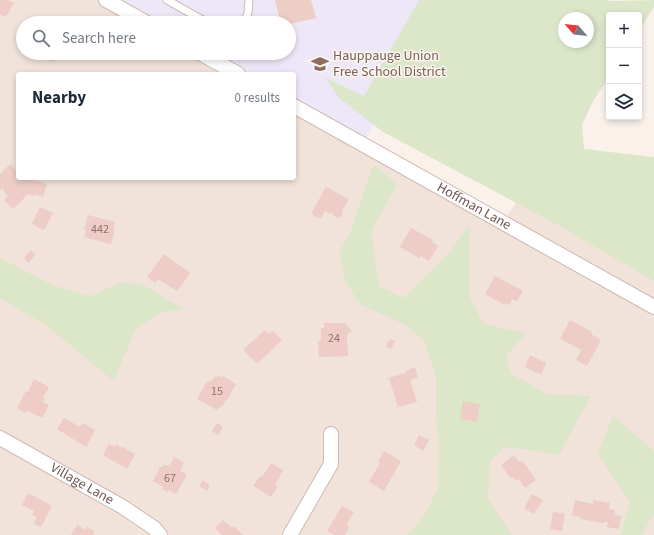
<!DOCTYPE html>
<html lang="en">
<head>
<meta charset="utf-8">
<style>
	body { margin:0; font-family:"Source Sans 3",sans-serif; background:#f6f6f7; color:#1f2937 }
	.controls { position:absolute; right:12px; top:12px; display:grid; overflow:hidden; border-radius:4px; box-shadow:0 2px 6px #0003 }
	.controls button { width:36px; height:36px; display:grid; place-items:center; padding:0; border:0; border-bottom:1px solid #e0e1e3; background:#fff; color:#1f2937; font:20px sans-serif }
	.compass { position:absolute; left:558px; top:12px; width:36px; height:36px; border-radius:50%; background:#fff; box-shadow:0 2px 6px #0003; rotate:298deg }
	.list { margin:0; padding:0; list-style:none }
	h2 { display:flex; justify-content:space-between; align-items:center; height:52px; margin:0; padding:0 16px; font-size:17px }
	h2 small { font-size:13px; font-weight:400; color:#747a83 }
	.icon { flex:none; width:22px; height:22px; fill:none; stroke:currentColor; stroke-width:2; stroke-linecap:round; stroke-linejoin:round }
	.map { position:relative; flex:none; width:654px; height:535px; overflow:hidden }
	.search { position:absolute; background:#fff; box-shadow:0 2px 6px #0003; left:16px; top:16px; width:280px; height:44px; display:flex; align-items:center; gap:10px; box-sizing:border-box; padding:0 14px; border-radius:22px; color:#747a83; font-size:15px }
	.panel { position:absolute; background:#fff; box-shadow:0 2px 6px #0003; left:16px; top:72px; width:280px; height:108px; border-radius:4px }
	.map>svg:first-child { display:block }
</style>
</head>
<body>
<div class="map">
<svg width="654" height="535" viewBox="0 0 654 535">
	<rect width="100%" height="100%" fill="#faf1eb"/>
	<!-- residential -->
	<polygon fill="#f1e2da" points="0,0 120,0 160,23 23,23 23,53 213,53 249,74 18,74 18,178 294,178 294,100 365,140 507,216 527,186 654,253 654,535 0,535"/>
	<!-- education -->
	<polygon fill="#eee7f7" points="120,0 445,0 365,140 294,100 294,74 249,74 213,53 289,53 289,23 160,23"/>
	<!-- green -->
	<g fill="#dce7ca" fill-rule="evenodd">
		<path d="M 419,0 L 605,0 C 608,2 646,0 654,0 L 654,7 L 639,30 L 639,15 L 609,15 L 609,77 L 593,101 L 582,125 L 584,149 L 654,157 L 654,281 L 556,224 L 383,132 L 339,98 L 326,78 L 364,96 ZM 564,18 L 588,18 L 588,42 L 564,42 Z"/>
		<polygon points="374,164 397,184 371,232 379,286 403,298 448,255 469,225 470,299 484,324 526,333 506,356 511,374 548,394 591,396 559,455 538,451 504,447 490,462 488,499 512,535 408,535 408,534 424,516 438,488 439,443 436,416 436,376 424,340 404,324 361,305 345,281 340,251 350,233"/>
		<polygon points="0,258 52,285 91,296 119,283 141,284 184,309 160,313 135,330 114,381 47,326 0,298"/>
		<polygon points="613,416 654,451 654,514 641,535 620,535 630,503 598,453"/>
	</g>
	<!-- building -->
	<g fill="#edcdc5">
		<polygon points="0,0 8,0 14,3 6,17 0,14"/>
		<polygon points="275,0 311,0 316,18 289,24 289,23 281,23"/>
		<polygon points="48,53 56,53 57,60 50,62"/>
		<polygon points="80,53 96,53 92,59"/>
		<polygon points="10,164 18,172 18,178 28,178 47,184 43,197 35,194 35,196 28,194 13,209 4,200 8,196 3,190 4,189 2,188 0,190 0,174"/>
		<polygon points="326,187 349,199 342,211 343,213 341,217 338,218 333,215 334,214 331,213 331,214 325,211 321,219 311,214"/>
		<polygon points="40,207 53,213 44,230 32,224"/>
		<polygon points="88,215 115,222 113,228 115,229 111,244 84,237 86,230 84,230"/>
		<polygon points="411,228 433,240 432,242 438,246 429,261 420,256 419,258 400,247"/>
		<polygon points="30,250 35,254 29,263 24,259"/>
		<polygon points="164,254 190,273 177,291 158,279 155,283 147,277"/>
		<polygon points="495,276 523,291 517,301 512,299 509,305 505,303 505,305 485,294"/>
		<polygon points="570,320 592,332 591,334 601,340 587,366 576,360 581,350 560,339"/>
		<polygon points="324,323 345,323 352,331 347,335 348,356 319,357 318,341 321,341 321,328 324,328"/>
		<polygon points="265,330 269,334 273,331 282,340 257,364 243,350"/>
		<polygon points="390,339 395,341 391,349 386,346"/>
		<polygon points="530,355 546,363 541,375 525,367"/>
		<polygon points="415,367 418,377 410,380 417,402 398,407 389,378 405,373 407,370"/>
		<polygon points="219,376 222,378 223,376 236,384 227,400 226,400 222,407 221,406 220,408 219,407 217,410 197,399 206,383 212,381 214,377"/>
		<polygon points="34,379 49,387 43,398 45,399 43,402 49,405 42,418 28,411 26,413 17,408 26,391 28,392"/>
		<polygon points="463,401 480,404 477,422 460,419"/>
		<polygon points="64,418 80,427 83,423 95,430 86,447 57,429"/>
		<polygon points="217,423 223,427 218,435 212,431"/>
		<polygon points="419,435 429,440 423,451 414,445"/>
		<polygon points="109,444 115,447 116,444 122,448 123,447 135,454 127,469 103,455"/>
		<polygon points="384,451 401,461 384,491 369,482 380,463 378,462"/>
		<polygon points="514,455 519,462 522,460 536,480 525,488 519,479 516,481 513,477 510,478 501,465"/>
		<polygon points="174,457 184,463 180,471 187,475 176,494 169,490 168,492 162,489 163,487 153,481 160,467 162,468 163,465 170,465"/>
		<polygon points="271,463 283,470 275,485 278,486 271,497 253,486 260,476 262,477"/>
		<polygon points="203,480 210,485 207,491 199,486"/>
		<polygon points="28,493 52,506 41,527 34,524 37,517 32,515 34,511 22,505"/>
		<polygon points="532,494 543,500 534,514 524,508"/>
		<polygon points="575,500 593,504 593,500 610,503 609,509 615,510 614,515 621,516 619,529 607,527 608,522 605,522 604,523 580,519 581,517 572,515"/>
		<polygon points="342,506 354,512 346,525 349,527 345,535 335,535 327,531"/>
		<polygon points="553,512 565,514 562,531 550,529"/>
		<polygon points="223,520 232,528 234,526 243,535 222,535 215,528"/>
		<polygon points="77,525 86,530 87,527 94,531 93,534 95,535 71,535"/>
	</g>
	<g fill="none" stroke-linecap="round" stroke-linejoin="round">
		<!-- lane casing -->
		<g stroke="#cebab4" stroke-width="9">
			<g id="lane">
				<polyline points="167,0 208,23"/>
				<polyline points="244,23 248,13 249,0"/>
				<polyline points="221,65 228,53"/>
			</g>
		</g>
		<!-- street casing -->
		<g stroke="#cebab4" stroke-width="16">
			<g id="street">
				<polyline points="106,0 147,23"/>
				<polyline points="200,53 238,74"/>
				<path id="s1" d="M 294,106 L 654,307"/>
				<path id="s2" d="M 0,438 L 123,507 L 154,528 L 160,535"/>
				<polyline points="290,535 331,464 331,434"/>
			</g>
		</g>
		<!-- lane -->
		<use href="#lane" stroke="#fff" stroke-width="7"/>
		<!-- street -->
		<use href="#street" stroke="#fff" stroke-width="14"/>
	</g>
	<!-- icons -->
	<defs>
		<g id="school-bare" transform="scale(1.38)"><path d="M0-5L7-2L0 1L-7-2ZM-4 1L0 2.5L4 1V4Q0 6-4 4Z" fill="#8d6e63" stroke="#fdf6f1" stroke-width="2.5" paint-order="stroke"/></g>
	</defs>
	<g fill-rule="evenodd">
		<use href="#school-bare" x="320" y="64"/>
	</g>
	<g text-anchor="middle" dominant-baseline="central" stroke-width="3" stroke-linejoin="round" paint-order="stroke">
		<!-- number labels -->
		<g font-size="12" fill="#92746d">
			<text x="100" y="229">442</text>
			<text x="334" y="338">24</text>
			<text x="217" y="391">15</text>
			<text x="170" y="478">67</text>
		</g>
		<!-- education labels -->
		<g font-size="14" fill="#785e54" stroke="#fdf6f1" text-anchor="start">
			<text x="333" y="56">Hauppauge Union<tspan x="333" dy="16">Free School District</tspan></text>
		</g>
		<!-- street labels -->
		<g font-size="14" fill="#735650" stroke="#fdf6f1">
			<text stroke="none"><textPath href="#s1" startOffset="206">Hoffman Lane</textPath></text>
			<text stroke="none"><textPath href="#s2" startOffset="94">Village Lane</textPath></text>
		</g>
	</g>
</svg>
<div class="controls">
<button>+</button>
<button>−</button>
<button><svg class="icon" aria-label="layers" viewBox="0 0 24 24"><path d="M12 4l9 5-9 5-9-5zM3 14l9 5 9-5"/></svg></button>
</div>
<svg class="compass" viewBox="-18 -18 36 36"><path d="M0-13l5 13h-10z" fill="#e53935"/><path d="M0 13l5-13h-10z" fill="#747a83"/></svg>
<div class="search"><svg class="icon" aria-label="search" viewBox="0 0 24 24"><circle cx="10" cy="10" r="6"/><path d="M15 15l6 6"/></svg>Search here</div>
<section class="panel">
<h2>Nearby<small>0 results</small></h2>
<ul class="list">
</ul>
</section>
</div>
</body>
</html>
